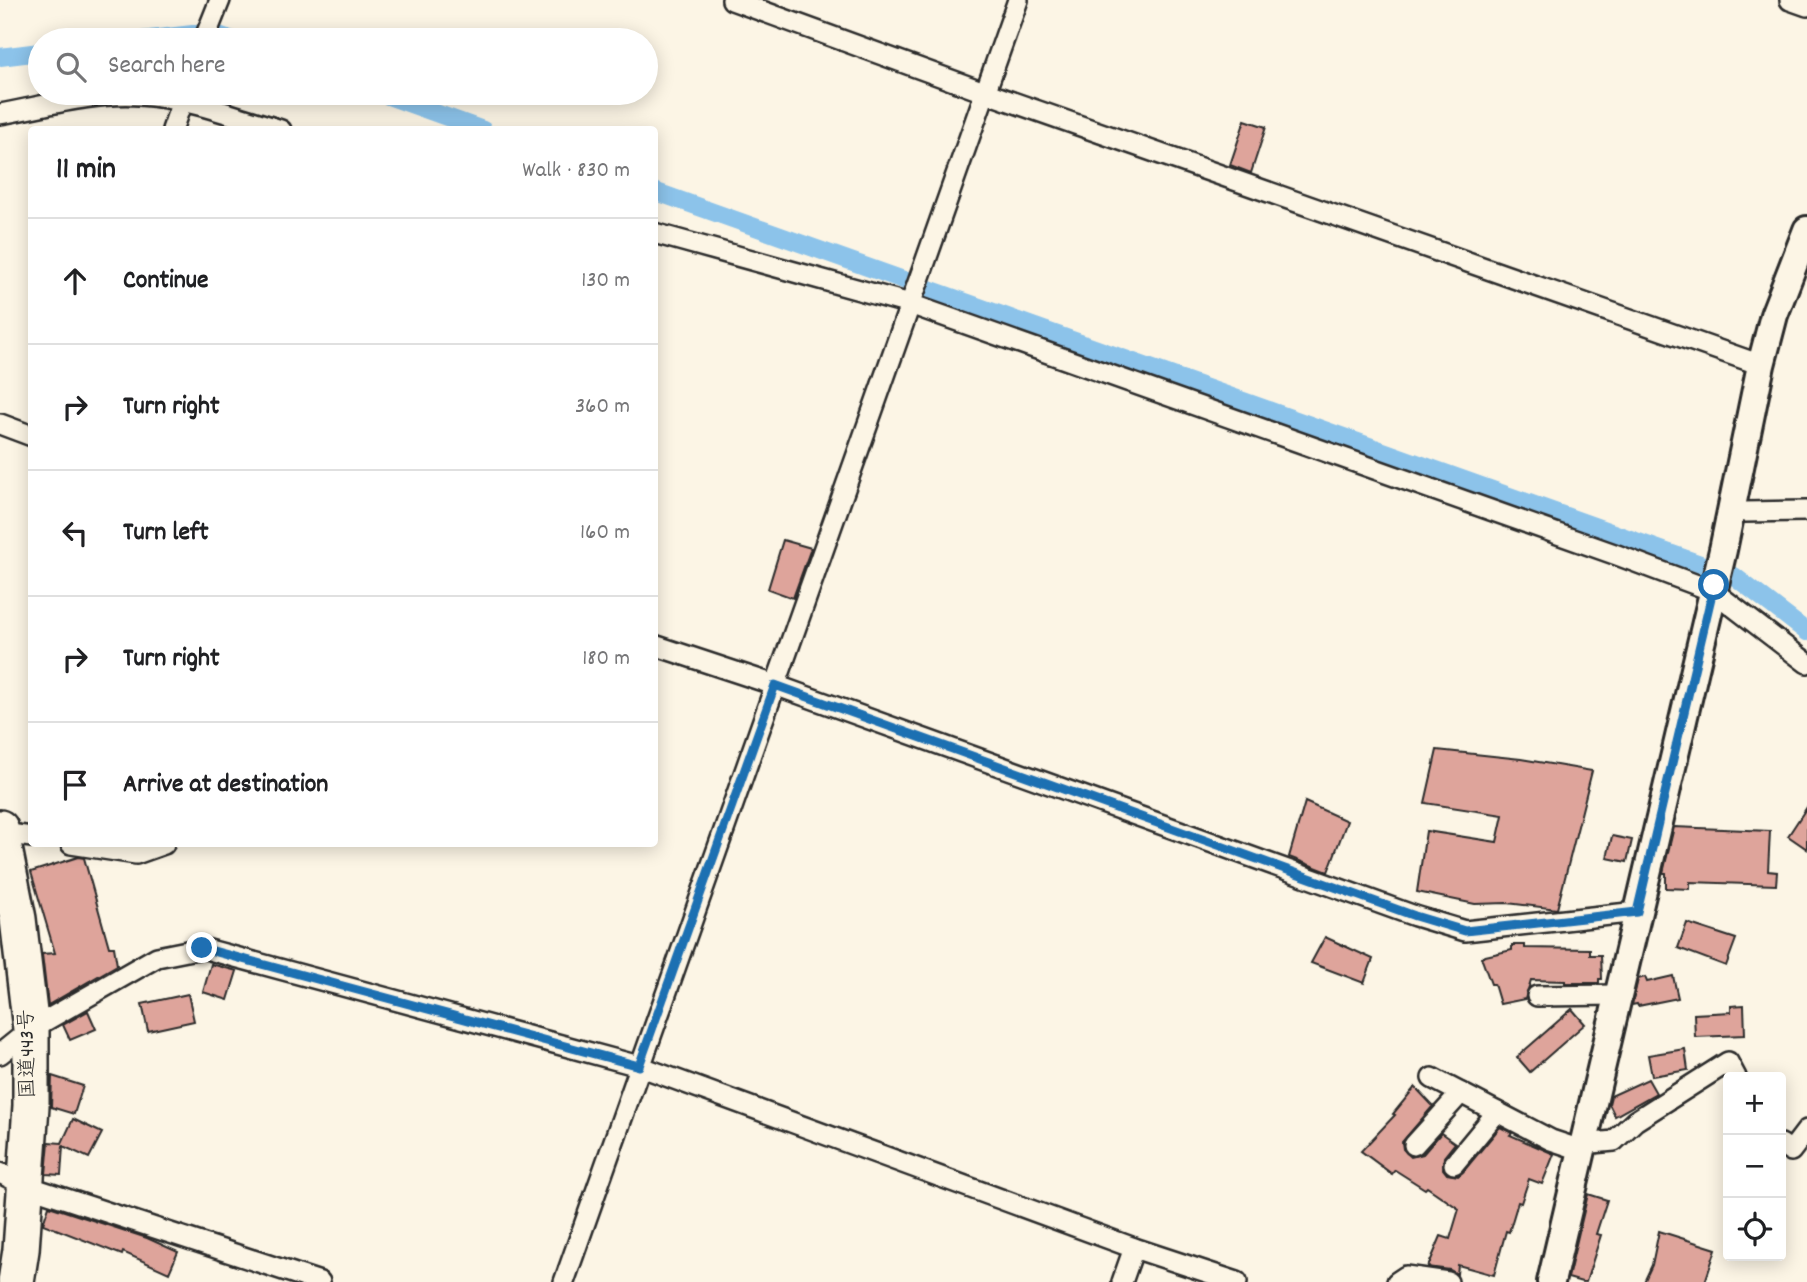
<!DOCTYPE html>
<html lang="en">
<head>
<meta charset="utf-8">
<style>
	body { margin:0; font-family:Dekko,"Klee One",sans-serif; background:#f6f6f6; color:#202124 }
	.controls { position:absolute; right:21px; bottom:21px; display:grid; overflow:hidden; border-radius:7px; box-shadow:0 4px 18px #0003 }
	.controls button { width:63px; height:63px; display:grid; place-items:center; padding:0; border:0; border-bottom:2px solid #e0e0e0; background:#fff; color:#202124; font:35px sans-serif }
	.stop { position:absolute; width:21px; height:21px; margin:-16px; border:5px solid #1f6fb2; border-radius:50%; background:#fff }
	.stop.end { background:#1f6fb2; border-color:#fff; box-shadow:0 2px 7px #0008 }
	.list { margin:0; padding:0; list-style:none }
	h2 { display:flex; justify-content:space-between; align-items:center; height:91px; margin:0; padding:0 28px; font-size:30px }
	h2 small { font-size:23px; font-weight:400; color:#757577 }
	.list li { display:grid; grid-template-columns:46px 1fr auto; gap:21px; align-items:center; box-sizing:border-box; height:126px; padding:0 28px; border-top:2px solid #e0e0e0 }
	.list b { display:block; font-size:26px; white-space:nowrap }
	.list em { font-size:23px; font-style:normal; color:#757577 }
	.icon { flex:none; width:38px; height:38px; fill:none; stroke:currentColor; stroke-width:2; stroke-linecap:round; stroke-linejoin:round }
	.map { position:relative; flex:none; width:1807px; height:1282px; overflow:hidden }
	.search { position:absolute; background:#fff; box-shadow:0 4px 18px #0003; left:28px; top:28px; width:630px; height:77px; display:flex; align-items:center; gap:18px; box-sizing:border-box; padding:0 24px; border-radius:38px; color:#757577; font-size:26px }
	.panel { position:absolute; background:#fff; box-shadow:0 4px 18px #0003; left:28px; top:126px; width:630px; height:721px; border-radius:7px }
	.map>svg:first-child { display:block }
</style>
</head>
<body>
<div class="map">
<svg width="1807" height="1282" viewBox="0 0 1807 1282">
	<rect width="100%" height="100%" fill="#fcf5e5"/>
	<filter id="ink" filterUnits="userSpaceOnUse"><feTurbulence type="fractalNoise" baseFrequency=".0143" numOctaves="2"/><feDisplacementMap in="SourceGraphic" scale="14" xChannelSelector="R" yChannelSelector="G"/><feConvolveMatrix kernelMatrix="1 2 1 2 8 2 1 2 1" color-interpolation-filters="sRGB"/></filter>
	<g filter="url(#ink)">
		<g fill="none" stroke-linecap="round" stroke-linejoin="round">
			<!-- canal -->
			<g stroke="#8cc3ea" stroke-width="18">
				<polyline points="141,40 210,32 233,40"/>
				<polyline points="0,57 40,52"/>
				<polyline points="380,93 483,130"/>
				<polyline points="654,191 1734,576 1807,632"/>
			</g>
		</g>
		<!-- building -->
		<g fill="#dea49b" stroke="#2b2b2b" stroke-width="2">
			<polygon points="1245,120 1266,127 1251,173 1230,165"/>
			<polygon points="783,540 811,548 793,598 768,589"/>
			<polygon points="1437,750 1521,759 1592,771 1557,909 1507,903 1475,904 1417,892 1426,831 1497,842 1503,815 1425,803"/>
			<polygon points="1305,802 1347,821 1328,872 1289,857"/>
			<polygon points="1807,807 1807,849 1788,836"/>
			<polygon points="1674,827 1770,831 1768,871 1777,872 1776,885 1690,882 1690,889 1666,888 1666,873 1663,873"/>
			<polygon points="1612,836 1632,840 1627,862 1607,858"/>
			<polygon points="78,857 84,858 109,947 114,947 117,965 48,1005 42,954 55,953 31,872"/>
			<polygon points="1687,923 1736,939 1726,966 1678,948"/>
			<polygon points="1325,937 1373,959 1364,983 1311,963"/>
			<polygon points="1512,945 1525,945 1525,948 1590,949 1590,955 1601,955 1602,979 1599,979 1599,983 1565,983 1565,981 1531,980 1525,999 1500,1004 1494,984 1491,984 1481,957 1512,950"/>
			<polygon points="211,964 237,971 228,1000 203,992"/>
			<polygon points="1673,976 1678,998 1638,1006 1637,1004 1632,1005 1638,979 1645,977 1647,982"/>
			<polygon points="188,994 194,1021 148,1031 142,1004"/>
			<polygon points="1744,1005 1745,1035 1695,1037 1694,1014 1731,1012 1731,1006"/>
			<polygon points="1572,1009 1585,1024 1530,1072 1517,1057"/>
			<polygon points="88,1011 96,1029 70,1040 63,1025"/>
			<polygon points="1685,1049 1688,1070 1652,1076 1648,1055"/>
			<polygon points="52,1076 83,1086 74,1114 51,1107"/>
			<polygon points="1648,1079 1656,1093 1615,1116 1609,1104 1611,1096"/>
			<polygon points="1415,1087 1433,1106 1402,1142 1403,1149 1411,1157 1423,1154 1441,1133 1455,1143 1444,1157 1443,1169 1447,1174 1458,1176 1463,1172 1500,1127 1512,1133 1510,1135 1554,1154 1542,1184 1529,1179 1521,1203 1518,1202 1509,1232 1506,1231 1494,1275 1458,1265 1457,1274 1450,1270 1428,1267 1441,1236 1450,1239 1459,1209 1427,1187 1425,1189 1395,1170 1392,1174 1361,1151 1395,1115 1393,1114"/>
			<polygon points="73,1119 102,1133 89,1158 63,1146 61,1175 46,1174 49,1142 62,1143"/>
			<polygon points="1588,1194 1607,1200 1596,1234 1601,1235 1586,1282 1582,1282 1568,1278"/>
			<polygon points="49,1206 147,1238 178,1252 169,1273 123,1252 122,1255 43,1224"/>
			<polygon points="1659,1231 1716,1249 1705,1282 1644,1282 1652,1265"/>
		</g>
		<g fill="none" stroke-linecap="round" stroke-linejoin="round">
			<!-- street casing -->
			<g stroke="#2b2b2b" stroke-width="24">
				<g id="street">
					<polyline points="732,0 984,92 1761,365"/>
					<polyline points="1790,0 1807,6"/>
					<polyline points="204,40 220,0"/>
					<path d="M 0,114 C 45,106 93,92 139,95 C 185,97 237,117 281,130"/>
					<polyline points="172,130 185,93"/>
					<polyline points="654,233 910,304 1617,555 1713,591 1807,663"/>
					<polyline points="0,424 32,436"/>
					<polyline points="1732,508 1745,512 1807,511"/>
					<polyline points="654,645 775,685 1415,916 1465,931 1637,912"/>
					<polyline points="1,833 32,837"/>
					<polyline points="71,844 136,854 164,844"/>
					<polyline points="1537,996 1617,995"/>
					<polyline points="0,1054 31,1029 157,957 202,948 639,1066 1134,1248 1237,1282"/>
					<polyline points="1432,1078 1551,1140 1581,1150"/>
					<polyline points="1582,1144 1614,1141 1635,1121 1728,1062 1736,1077"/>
					<polyline points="1781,1144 1791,1151 1807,1130"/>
					<polyline points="1414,1145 1461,1093"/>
					<polyline points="1454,1164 1497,1112"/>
					<polyline points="0,1173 24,1185 320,1282"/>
					<polyline points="564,1282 1018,0"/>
					<polyline points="1122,1282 1134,1248"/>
					<polyline points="1397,1282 1406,1276 1448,1282"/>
				</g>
			</g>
			<!-- secondary casing -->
			<g stroke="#2b2b2b" stroke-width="32">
				<polyline id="secondary" points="1551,1282 1723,550 1761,365 1774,315 1807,230"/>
			</g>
			<!-- highway casing -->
			<g stroke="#2b2b2b" stroke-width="40">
				<polyline id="highway" points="0,828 18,919 31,1029 31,1106 21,1250 16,1282"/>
			</g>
			<!-- street -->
			<use href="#street" stroke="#fcf5e5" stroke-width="19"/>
			<!-- secondary -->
			<use href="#secondary" stroke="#fcf5e5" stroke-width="26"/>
			<!-- highway -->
			<use href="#highway" stroke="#fcf5e5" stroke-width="35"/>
		</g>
	</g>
	<g fill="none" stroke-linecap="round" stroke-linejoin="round" filter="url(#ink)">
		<!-- route -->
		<polyline stroke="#1f6fb2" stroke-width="9" points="202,948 639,1066 775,685 1415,916 1465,931 1637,912 1714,585"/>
	</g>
	<g text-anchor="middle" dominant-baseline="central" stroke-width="5" stroke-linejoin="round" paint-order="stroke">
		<!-- street labels -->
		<g font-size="21" fill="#2b2b2b" stroke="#fcf5e5">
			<text transform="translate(29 1054) rotate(-91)">国道443号</text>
		</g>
	</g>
</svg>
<div class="controls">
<button>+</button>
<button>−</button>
<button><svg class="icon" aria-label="locate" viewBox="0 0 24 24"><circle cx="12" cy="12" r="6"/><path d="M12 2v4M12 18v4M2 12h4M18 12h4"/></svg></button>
</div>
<div class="stop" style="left:1714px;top:585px"></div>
<div class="stop end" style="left:202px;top:948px"></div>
<div class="search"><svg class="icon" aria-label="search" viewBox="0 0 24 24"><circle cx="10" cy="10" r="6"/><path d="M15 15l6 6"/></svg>Search here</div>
<section class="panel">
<h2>11 min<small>Walk · 830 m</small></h2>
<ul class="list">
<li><svg class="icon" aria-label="ahead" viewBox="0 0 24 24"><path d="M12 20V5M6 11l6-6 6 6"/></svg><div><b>Continue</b></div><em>130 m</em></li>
<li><svg class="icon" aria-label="right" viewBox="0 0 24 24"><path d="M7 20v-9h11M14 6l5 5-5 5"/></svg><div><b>Turn right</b></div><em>360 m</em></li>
<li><svg class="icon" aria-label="left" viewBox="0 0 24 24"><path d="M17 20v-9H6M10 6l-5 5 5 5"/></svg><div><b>Turn left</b></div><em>160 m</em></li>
<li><svg class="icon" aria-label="right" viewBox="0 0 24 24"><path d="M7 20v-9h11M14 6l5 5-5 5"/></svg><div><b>Turn right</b></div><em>180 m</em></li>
<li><svg class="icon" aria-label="arrive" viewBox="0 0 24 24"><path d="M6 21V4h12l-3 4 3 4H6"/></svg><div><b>Arrive at destination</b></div></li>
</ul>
</section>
</div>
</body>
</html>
